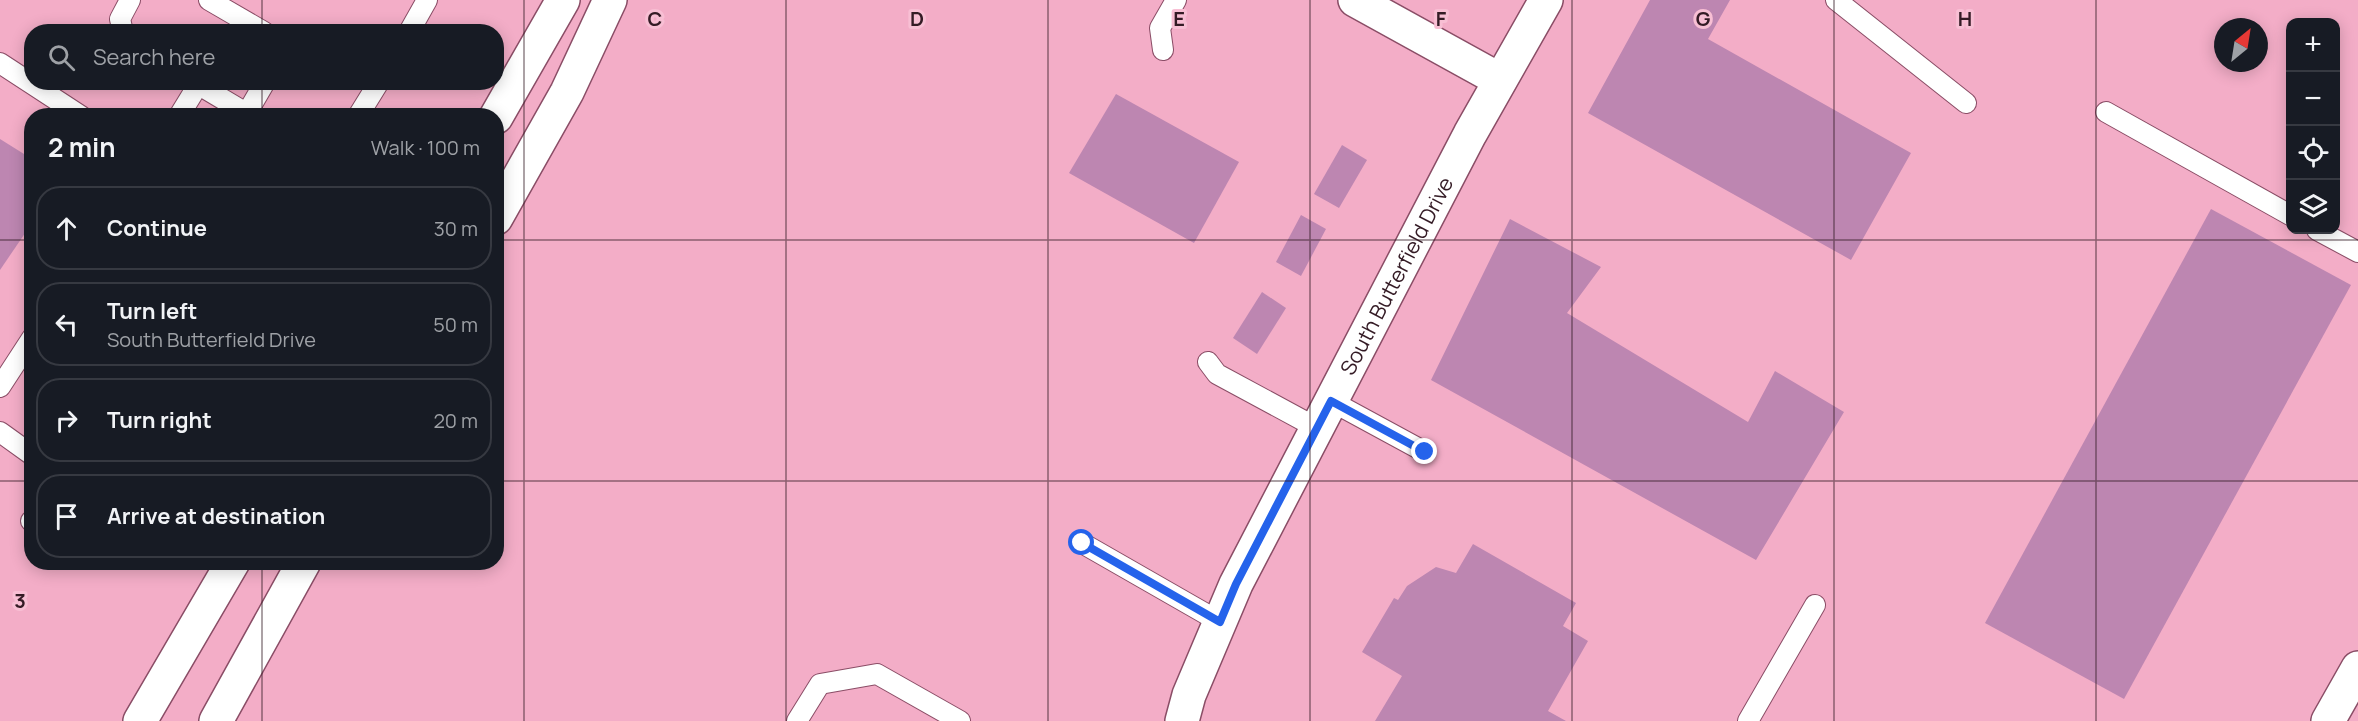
<!DOCTYPE html>
<html lang="en">
<head>
<meta charset="utf-8">
<style>
	body { margin:0; font-family:Manrope,sans-serif; background:#242831; color:#f1f3f6 }
	.controls { position:absolute; right:18px; top:18px; display:grid; overflow:hidden; border-radius:12px; box-shadow:0 3px 15px #0003 }
	.controls button { width:54px; height:54px; display:grid; place-items:center; padding:0; border:0; border-bottom:2px solid #363941; background:#171b24; color:#f1f3f6; font:30px sans-serif }
	.compass { position:absolute; left:2214px; top:18px; width:54px; height:54px; border-radius:50%; background:#171b24; box-shadow:0 3px 15px #0003; rotate:30deg }
	.stop { position:absolute; width:18px; height:18px; margin:-14px; border:4px solid #2563eb; border-radius:50%; background:#fff }
	.stop.end { background:#2563eb; border-color:#fff; box-shadow:0 2px 6px #0008 }
	.list { margin:0; padding:0; list-style:none }
	h2 { display:flex; justify-content:space-between; align-items:center; height:78px; margin:0; padding:0 24px; font-size:26px }
	h2 small { font-size:20px; font-weight:400; color:#9ea1a6 }
	.list li { display:grid; grid-template-columns:39px 1fr auto; gap:18px; align-items:center; box-sizing:border-box; height:84px; margin:0 12px 12px; padding:0 12px; border:2px solid #363941; border-radius:24px }
	.list b { display:block; font-size:22px; white-space:nowrap }
	.list p { margin:0; font-size:20px; white-space:nowrap; color:#9ea1a6 }
	.list em { font-size:20px; font-style:normal; color:#9ea1a6 }
	.icon { flex:none; width:33px; height:33px; fill:none; stroke:currentColor; stroke-width:2; stroke-linecap:round; stroke-linejoin:round }
	.map { position:relative; flex:none; width:2358px; height:721px; overflow:hidden }
	.search { position:absolute; background:#171b24; box-shadow:0 3px 15px #0003; left:24px; top:24px; width:480px; height:66px; display:flex; align-items:center; gap:15px; box-sizing:border-box; padding:0 21px; border-radius:24px; color:#9ea1a6; font-size:22px }
	.panel { position:absolute; background:#171b24; box-shadow:0 3px 15px #0003; left:24px; top:108px; width:480px; height:462px; border-radius:24px }
	.map>svg:first-child { display:block }
</style>
</head>
<body>
<div class="map">
<svg width="2358" height="721" viewBox="0 0 2358 721">
	<rect width="100%" height="100%" fill="#f3adc7"/>
	<!-- building -->
	<g fill="#bd86b1">
		<polygon points="1650,0 1730,0 1708,39 1911,153 1851,260 1588,113"/>
		<polygon points="1116,94 1239,162 1194,243 1069,173"/>
		<polygon points="0,139 32,159 32,223 0,270"/>
		<polygon points="1342,145 1367,160 1339,208 1314,194"/>
		<polygon points="2211,209 2351,285 2124,699 1985,623"/>
		<polygon points="1301,215 1326,229 1301,276 1276,262"/>
		<polygon points="1510,219 1601,267 1567,313 1748,422 1775,371 1844,412 1756,560 1431,380"/>
		<polygon points="1262,292 1286,308 1257,354 1233,338"/>
		<polygon points="1473,544 1576,603 1563,626 1588,641 1548,711 1566,721 1375,721 1402,676 1362,652 1394,598 1398,600 1407,586 1436,567 1456,573"/>
	</g>
	<g fill="none" stroke-linecap="round" stroke-linejoin="round">
		<!-- lane casing -->
		<g stroke="#8a4d66" stroke-width="22">
			<g id="lane">
				<polyline points="209,0 264,32"/>
				<polyline points="1836,0 1966,103"/>
				<polyline points="123,32 120,19 130,0"/>
				<polyline points="409,32 427,0"/>
				<polyline points="1163,50 1160,28 1176,0"/>
				<polyline points="0,63 81,116"/>
				<polyline points="194,82 251,116"/>
				<polyline points="2106,112 2290,215"/>
				<polyline points="247,113 265,82"/>
				<polyline points="179,116 198,85"/>
				<polyline points="358,116 379,82"/>
				<polyline points="2317,230 2358,252"/>
				<polyline points="1208,362 1217,374 1317,428"/>
				<polyline points="0,387 32,338"/>
				<polyline points="1331,401 1425,452"/>
				<polyline points="0,432 32,455"/>
				<polyline points="31,521 32,521"/>
				<polyline points="1082,543 1220,622"/>
				<polyline points="797,721 820,684 877,674 960,721"/>
				<polyline points="1748,721 1815,605"/>
			</g>
		</g>
		<!-- street casing -->
		<g stroke="#8a4d66" stroke-width="36">
			<g id="street">
				<polyline points="1355,0 1500,80"/>
				<path id="s1" d="M 1182,721 L 1189,695 L 1236,584 L 1470,134 L 1546,0"/>
				<polyline points="2328,721 2358,668"/>
			</g>
		</g>
		<!-- secondary casing -->
		<g stroke="#8a4d66" stroke-width="36">
			<g id="secondary">
				<polyline points="496,117 563,0"/>
				<polyline points="496,218 567,92 610,0"/>
				<polyline points="140,721 233,562"/>
				<polyline points="216,721 304,562"/>
			</g>
		</g>
		<!-- lane -->
		<use href="#lane" stroke="#fff" stroke-width="20"/>
		<!-- street -->
		<use href="#street" stroke="#fff" stroke-width="33"/>
		<!-- secondary -->
		<use href="#secondary" stroke="#fff" stroke-width="33"/>
	</g>
	<g fill="none" stroke-linecap="round" stroke-linejoin="round">
		<!-- route -->
		<polyline stroke="#2563eb" stroke-width="8" points="1082,543 1220,622 1236,584 1331,401 1425,452"/>
	</g>
	<!-- grid -->
	<path fill="none" stroke="#341b25" stroke-width="1.5" stroke-opacity="0.55" d="M 262,0 L 262,32M 524,0 L 524,721M 786,0 L 786,721M 1048,0 L 1048,721M 1310,0 L 1310,721M 1572,0 L 1572,721M 1834,0 L 1834,721M 2096,0 L 2096,721M 262,82 L 262,116M 0,240 L 32,240M 496,240 L 2358,240M 0,481 L 32,481M 496,481 L 2358,481M 262,562 L 262,721"/>
	<g text-anchor="middle" dominant-baseline="central" stroke-width="6" stroke-linejoin="round" paint-order="stroke">
		<!-- street labels -->
		<g font-size="21" fill="#341b25" stroke="#f8bfd4">
			<text stroke="none"><textPath href="#s1" startOffset="495">South Butterfield Drive</textPath></text>
		</g>
	</g>
	<g font-size="20" text-anchor="middle" font-weight="bold" fill="#341b25" stroke="#f8bfd4" stroke-width="6" stroke-linejoin="round" paint-order="stroke">
		<text x="655" y="26">C</text>
		<text x="917" y="26">D</text>
		<text x="1179" y="26">E</text>
		<text x="1441" y="26">F</text>
		<text x="1703" y="26">G</text>
		<text x="1965" y="26">H</text>
		<text x="20" y="608">3</text>
	</g>
</svg>
<div class="controls">
<button>+</button>
<button>−</button>
<button><svg class="icon" aria-label="locate" viewBox="0 0 24 24"><circle cx="12" cy="12" r="6"/><path d="M12 2v4M12 18v4M2 12h4M18 12h4"/></svg></button>
<button><svg class="icon" aria-label="layers" viewBox="0 0 24 24"><path d="M12 4l9 5-9 5-9-5zM3 14l9 5 9-5"/></svg></button>
</div>
<svg class="compass" viewBox="-18 -18 36 36"><path d="M0-13l5 13h-10z" fill="#e53935"/><path d="M0 13l5-13h-10z" fill="#9ea1a6"/></svg>
<div class="stop" style="left:1082px;top:543px"></div>
<div class="stop end" style="left:1425px;top:452px"></div>
<div class="search"><svg class="icon" aria-label="search" viewBox="0 0 24 24"><circle cx="10" cy="10" r="6"/><path d="M15 15l6 6"/></svg>Search here</div>
<section class="panel">
<h2>2 min<small>Walk · 100 m</small></h2>
<ul class="list">
<li><svg class="icon" aria-label="ahead" viewBox="0 0 24 24"><path d="M12 20V5M6 11l6-6 6 6"/></svg><div><b>Continue</b></div><em>30 m</em></li>
<li><svg class="icon" aria-label="left" viewBox="0 0 24 24"><path d="M17 20v-9H6M10 6l-5 5 5 5"/></svg><div><b>Turn left</b><p>South Butterfield Drive</p></div><em>50 m</em></li>
<li><svg class="icon" aria-label="right" viewBox="0 0 24 24"><path d="M7 20v-9h11M14 6l5 5-5 5"/></svg><div><b>Turn right</b></div><em>20 m</em></li>
<li><svg class="icon" aria-label="arrive" viewBox="0 0 24 24"><path d="M6 21V4h12l-3 4 3 4H6"/></svg><div><b>Arrive at destination</b></div></li>
</ul>
</section>
</div>
</body>
</html>
